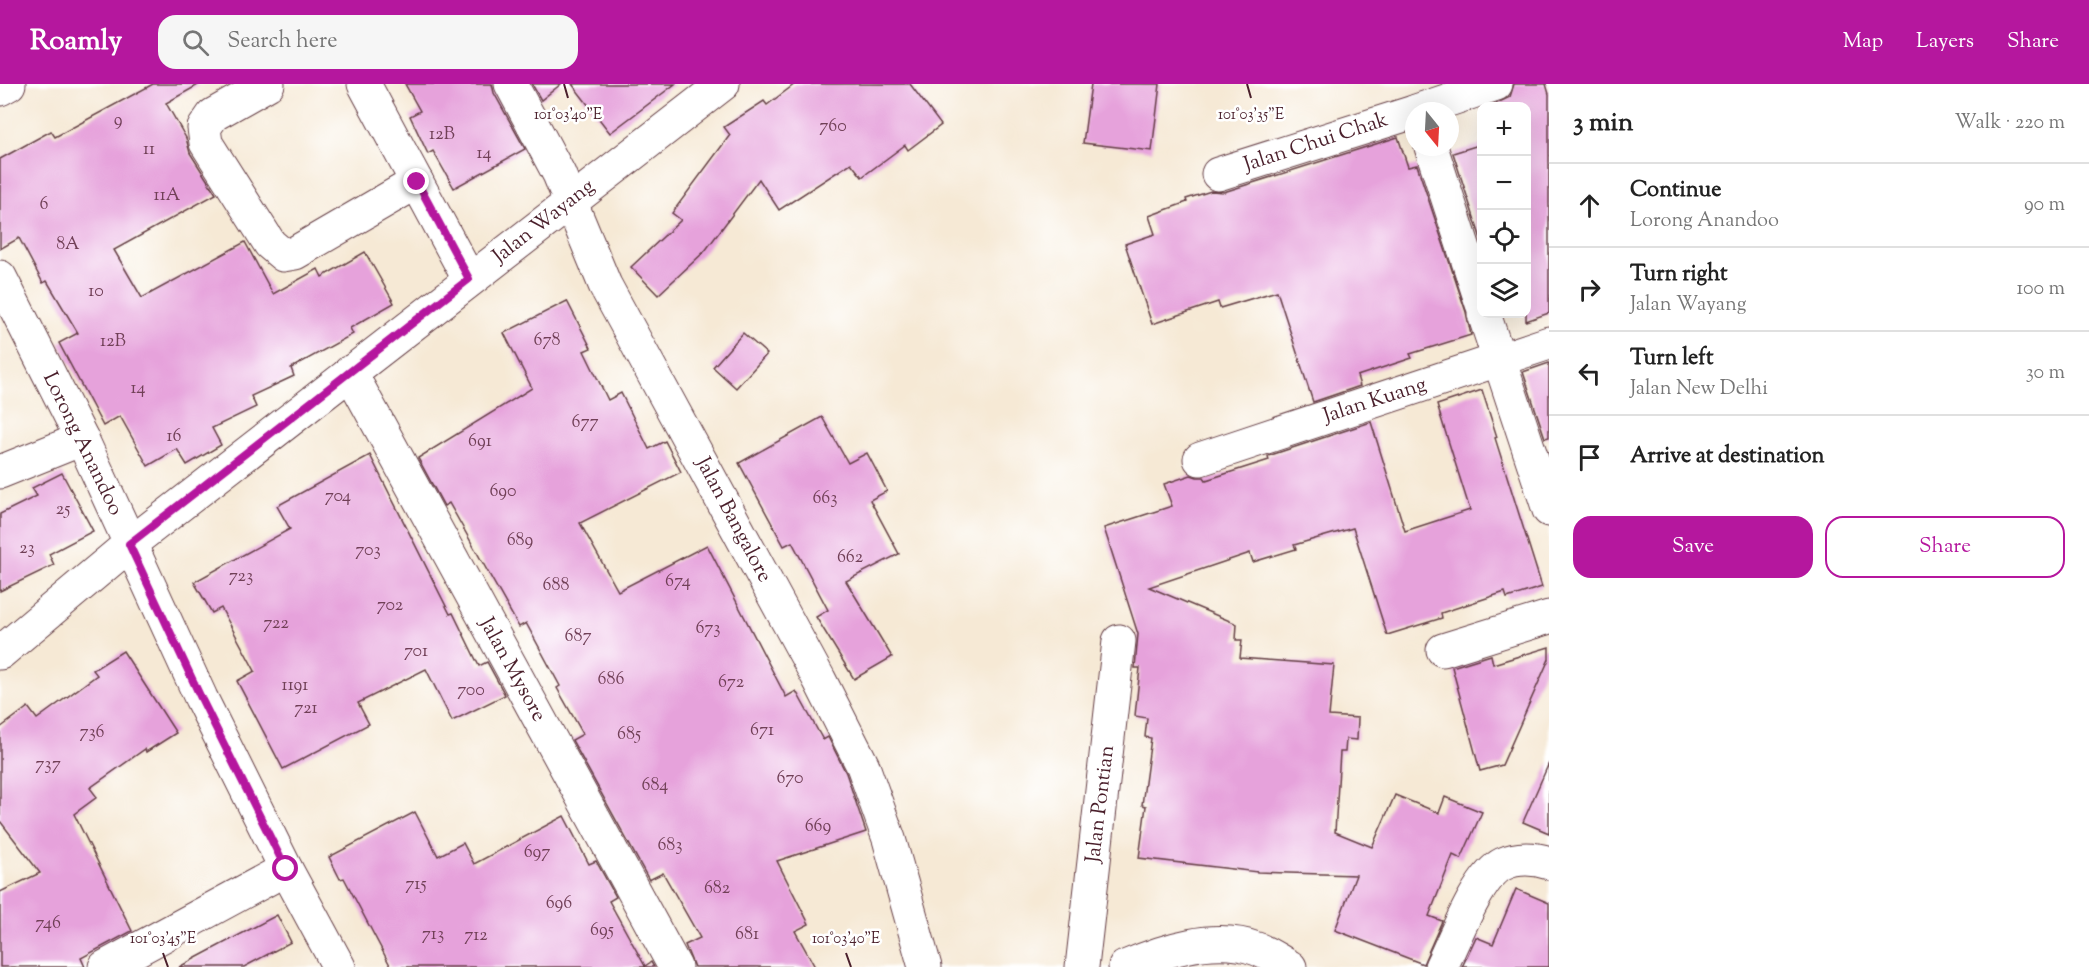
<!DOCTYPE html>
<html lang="en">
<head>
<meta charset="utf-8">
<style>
	body { margin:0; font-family:"Sorts Mill Goudy",serif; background:#f6f6f6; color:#222 }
	.controls { position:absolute; right:18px; top:18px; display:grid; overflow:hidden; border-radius:12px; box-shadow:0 6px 24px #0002 }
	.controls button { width:54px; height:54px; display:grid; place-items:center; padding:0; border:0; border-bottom:2px solid #e0e0e0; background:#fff; color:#222; font:30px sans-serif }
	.compass { position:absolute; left:1405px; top:18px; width:54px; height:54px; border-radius:50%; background:#fff; box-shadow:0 6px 24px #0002; rotate:162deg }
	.stop { position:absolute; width:18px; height:18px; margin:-14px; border:4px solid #b5179e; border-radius:50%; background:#fff }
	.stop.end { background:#b5179e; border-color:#fff; box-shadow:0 2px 6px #0008 }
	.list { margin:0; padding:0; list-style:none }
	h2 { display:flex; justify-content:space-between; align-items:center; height:78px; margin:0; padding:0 24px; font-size:26px }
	h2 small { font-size:20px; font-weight:400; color:#767676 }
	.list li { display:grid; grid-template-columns:39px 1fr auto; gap:18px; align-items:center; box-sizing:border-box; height:84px; padding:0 24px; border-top:2px solid #e0e0e0 }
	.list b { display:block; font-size:22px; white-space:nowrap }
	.list p { margin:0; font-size:20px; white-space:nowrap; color:#767676 }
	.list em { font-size:20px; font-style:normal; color:#767676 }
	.actions { display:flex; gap:12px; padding:18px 24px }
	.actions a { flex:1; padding:14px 0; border:2px solid #b5179e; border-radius:18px; text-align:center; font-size:21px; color:#b5179e }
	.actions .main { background:#b5179e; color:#fff }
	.icon { flex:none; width:33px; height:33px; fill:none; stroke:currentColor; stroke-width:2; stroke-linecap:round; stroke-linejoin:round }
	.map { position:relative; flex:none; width:1549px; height:883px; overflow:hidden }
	header { display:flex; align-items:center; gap:36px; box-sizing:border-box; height:84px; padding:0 30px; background:#b5179e; color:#fff }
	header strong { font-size:28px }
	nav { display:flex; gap:33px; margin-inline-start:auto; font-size:21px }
	.search { width:420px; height:54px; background:#f6f6f6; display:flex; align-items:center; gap:15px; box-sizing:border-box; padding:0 21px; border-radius:18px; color:#767676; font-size:22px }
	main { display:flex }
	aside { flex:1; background:#fff }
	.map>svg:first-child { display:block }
</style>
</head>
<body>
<header>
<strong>Roamly</strong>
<div class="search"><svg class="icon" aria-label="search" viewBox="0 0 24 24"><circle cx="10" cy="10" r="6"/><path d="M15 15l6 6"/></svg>Search here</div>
<nav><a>Map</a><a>Layers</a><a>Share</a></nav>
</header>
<main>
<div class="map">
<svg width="1549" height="883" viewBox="0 0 1549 883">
	<rect width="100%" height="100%" fill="#fff"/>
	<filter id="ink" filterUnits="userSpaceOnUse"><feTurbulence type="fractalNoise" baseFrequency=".0167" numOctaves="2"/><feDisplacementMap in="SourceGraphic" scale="12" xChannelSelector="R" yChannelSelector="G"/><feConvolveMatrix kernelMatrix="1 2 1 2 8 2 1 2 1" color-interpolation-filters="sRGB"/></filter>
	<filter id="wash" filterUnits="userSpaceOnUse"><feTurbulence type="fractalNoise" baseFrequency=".008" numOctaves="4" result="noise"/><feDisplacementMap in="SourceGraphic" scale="24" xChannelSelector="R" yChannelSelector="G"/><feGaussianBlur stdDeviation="1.35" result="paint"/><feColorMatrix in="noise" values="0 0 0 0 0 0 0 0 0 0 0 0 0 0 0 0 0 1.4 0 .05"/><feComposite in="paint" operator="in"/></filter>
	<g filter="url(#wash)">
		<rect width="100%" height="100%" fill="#f6e9d5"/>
		<g id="blocks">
			<!-- building -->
			<g fill="#e6a2db">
				<polygon points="153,0 200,0 166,19 186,54 190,69 216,110 114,166 142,214 245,158 273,210 318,185 322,193 365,168 394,219 350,244 353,250 291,284 294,292 251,312 256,323 212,344 221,361 187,381 177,365 148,382 120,332 103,342 59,259 78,249 47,197 43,199 19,154 0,165 0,75 51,47 55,53"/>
				<polygon points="405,0 492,0 494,9 525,65 454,104 433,67 428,70 410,32 420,27"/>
				<polygon points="532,0 561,0 541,16"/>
				<polygon points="572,0 675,0 610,49"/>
				<polygon points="795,0 910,0 941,41 908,66 905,61 862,93 851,79 779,126 759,95 705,167 658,211 631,183 681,136 672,129 730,51 724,43 764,17 767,21"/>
				<polygon points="1091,0 1160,0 1152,67 1083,59"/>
				<polygon points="1514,0 1546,0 1549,10 1549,229 1526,237 1527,22 1496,22 1495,20 1510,13"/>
				<polygon points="1398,53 1408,83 1417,81 1466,228 1471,251 1410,270 1412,274 1357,292 1360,302 1313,318 1277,207 1220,224 1218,218 1152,240 1125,160 1155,150 1149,132 1187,118 1186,115 1211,107 1224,108"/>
				<polygon points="1482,60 1482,158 1453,69"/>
				<polygon points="567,217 591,264 584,267 608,316 621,309 649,365 665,357 681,388 580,439 618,507 707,461 786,613 796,607 823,656 828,653 846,689 866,748 777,777 809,840 795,847 815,883 694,883 685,861 700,854 663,789 649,796 572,656 583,650 557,604 560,602 526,539 519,543 449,419 444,422 418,374 532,304 504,249"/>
				<polygon points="743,249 767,270 736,304 713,283"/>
				<polygon points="1549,279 1549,353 1545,354 1523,288"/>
				<polygon points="1482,306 1497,353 1495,354 1542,503 1507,514 1505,508 1441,529 1442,534 1387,551 1353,444 1294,461 1296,465 1253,478 1250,469 1149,503 1237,540 1236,556 1242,556 1240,574 1334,581 1329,632 1358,634 1357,656 1346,655 1345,668 1340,668 1335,748 1372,763 1395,711 1439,729 1445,713 1482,728 1461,775 1453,771 1429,832 1442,837 1423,880 1335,846 1356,791 1258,788 1139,774 1146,722 1142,721 1151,654 1145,653 1147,634 1135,632 1140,584 1135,584 1138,550 1104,444 1172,422 1164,400 1191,391 1197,393 1204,393 1206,396 1269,376 1268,372 1371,338 1405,447 1470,426 1437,321"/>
				<polygon points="822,333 848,379 867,369 887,407 870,416 899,470 846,497 892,573 854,595 816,533 828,526 792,458 784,462 739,379"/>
				<polygon points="370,371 450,530 453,529 479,582 487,578 505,611 452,637 426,585 358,619 369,640 283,685 237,597 255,587 221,524 212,529 194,498 290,445 277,422"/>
				<polygon points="62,389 93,447 49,470 54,481 0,507 0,430 37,412 32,404"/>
				<polygon points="1549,563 1549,575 1502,681 1480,687 1452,583 1491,571 1493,580"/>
				<polygon points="123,567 176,649 146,668 145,665 90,704 97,713 74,730 132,847 81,874 85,883 0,883 0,808 40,789 0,737 0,644 28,623 37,635 97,591 93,586"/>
				<polygon points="1549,679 1549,749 1523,738"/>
				<polygon points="415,728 438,772 463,759 474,780 564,732 589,780 596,777 616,813 609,817 645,882 651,878 654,883 391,883 344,794 340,795 329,773"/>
				<polygon points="1516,805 1549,819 1549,883 1462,883 1476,853 1493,860"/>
				<polygon points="277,831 291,858 244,883 179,883"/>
			</g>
		</g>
	</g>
	<g filter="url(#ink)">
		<use href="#blocks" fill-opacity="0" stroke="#643d44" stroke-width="1.5"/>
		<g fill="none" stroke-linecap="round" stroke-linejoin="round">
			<!-- street casing -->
			<g stroke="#643d44" stroke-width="35">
				<g id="street">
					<polyline points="268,0 213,31 204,44 206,59 270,160 283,171 295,169 417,98"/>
					<polyline points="364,0 469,195"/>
					<polyline points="511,0 559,90 605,201 819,595 863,682 889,755 925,883"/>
					<polyline points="0,5 9,0"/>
					<polyline points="1416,27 1496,0"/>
					<polyline points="1431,63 1482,220"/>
					<polyline points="1218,90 1414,28"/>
					<polyline points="0,193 82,355 201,614 286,785 339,883"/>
					<polyline points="1484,230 1549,426"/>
					<polyline points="350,288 675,883"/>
					<polyline points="1200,375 1549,259"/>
					<polyline points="0,388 82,355"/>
					<polyline points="1443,566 1549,533"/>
					<polyline points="0,569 130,460 723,0"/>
					<polyline points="105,883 286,785"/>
					<polyline points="1082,883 1119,557"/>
					<path d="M 1125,883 C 1164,866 1215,849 1257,865 C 1268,869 1279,877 1290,883"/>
					<path d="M 1441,883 C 1454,857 1478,792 1503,780 C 1517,773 1535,774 1549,779"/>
				</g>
			</g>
			<!-- street -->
			<use href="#street" stroke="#fff" stroke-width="33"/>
		</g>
	</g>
	<g fill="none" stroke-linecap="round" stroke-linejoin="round" filter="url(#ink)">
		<!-- route -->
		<polyline stroke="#b5179e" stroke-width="8" points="286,785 201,614 129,460 469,195 417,98"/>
	</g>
	<!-- ticks -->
	<path fill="none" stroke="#4a1f2b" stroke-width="2" d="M 564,0 L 568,14M 1247,0 L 1251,14M 163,869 L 168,883M 846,869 L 851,883"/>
	<g text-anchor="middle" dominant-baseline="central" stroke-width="5" stroke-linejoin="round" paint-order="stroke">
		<!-- number labels -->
		<g font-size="18" fill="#714057">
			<text x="118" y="37">9</text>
			<text x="833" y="43">760</text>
			<text x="442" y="51">12B</text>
			<text x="149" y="66">11</text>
			<text x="484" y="70">14</text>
			<text x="167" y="112">11A</text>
			<text x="44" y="121">6</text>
			<text x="68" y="161">8A</text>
			<text x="96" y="208">10</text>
			<text x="547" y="257">678</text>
			<text x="113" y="258">12B</text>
			<text x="138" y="305">14</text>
			<text x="585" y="339">677</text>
			<text x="174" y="353">16</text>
			<text x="480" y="358">691</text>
			<text x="503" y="408">690</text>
			<text x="338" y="413">704</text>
			<text x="825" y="415">663</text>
			<text x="63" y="426">25</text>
			<text x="520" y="457">689</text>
			<text x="27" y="465">23</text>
			<text x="368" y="467">703</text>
			<text x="850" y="474">662</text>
			<text x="241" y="493">723</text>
			<text x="678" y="498">674</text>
			<text x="556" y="502">688</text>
			<text x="390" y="522">702</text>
			<text x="276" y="540">722</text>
			<text x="708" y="545">673</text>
			<text x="578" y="553">687</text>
			<text x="416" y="568">701</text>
			<text x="611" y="596">686</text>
			<text x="731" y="599">672</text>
			<text x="295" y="602">1191</text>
			<text x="471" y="607">700</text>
			<text x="306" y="625">721</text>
			<text x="762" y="647">671</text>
			<text x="92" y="649">736</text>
			<text x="629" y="651">685</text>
			<text x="48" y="681">737</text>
			<text x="790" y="695">670</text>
			<text x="655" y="702">684</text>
			<text x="818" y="743">669</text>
			<text x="670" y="762">683</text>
			<text x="537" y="769">697</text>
			<text x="416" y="801">715</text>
			<text x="717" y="805">682</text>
			<text x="559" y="820">696</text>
			<text x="48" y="840">746</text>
			<text x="602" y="847">695</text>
			<text x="433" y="851">713</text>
			<text x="747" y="851">681</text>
			<text x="476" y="852">712</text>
		</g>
		<!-- street labels -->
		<g font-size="21" fill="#4a1f2b" stroke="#fff">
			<text transform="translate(1316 59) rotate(-18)">Jalan Chui Chak</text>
			<text transform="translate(544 138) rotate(-38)">Jalan Wayang</text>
			<text transform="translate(1375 317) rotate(-18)">Jalan Kuang</text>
			<text transform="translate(82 360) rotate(64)">Lorong Anandoo</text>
			<text transform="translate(733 436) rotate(62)">Jalan Bangalore</text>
			<text transform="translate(512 586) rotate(61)">Jalan Mysore</text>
			<text transform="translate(1101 720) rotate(-83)">Jalan Pontian</text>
		</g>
	</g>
	<g font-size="15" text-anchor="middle" fill="#4a1f2b" stroke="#fff" stroke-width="5" stroke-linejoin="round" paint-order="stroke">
		<text x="568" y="35">101°03'40"E</text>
		<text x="1251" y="35">101°03'35"E</text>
		<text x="163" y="859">101°03'45"E</text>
		<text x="846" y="859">101°03'40"E</text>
	</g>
</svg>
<div class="controls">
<button>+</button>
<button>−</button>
<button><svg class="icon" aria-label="locate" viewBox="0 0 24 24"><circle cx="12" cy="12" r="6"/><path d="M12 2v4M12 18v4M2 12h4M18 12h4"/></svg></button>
<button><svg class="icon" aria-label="layers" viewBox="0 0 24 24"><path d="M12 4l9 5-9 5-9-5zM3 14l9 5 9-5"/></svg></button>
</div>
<svg class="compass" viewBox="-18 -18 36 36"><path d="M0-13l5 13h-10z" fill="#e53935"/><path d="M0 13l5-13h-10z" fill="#767676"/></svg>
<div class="stop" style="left:286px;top:785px"></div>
<div class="stop end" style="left:417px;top:98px"></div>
</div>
<aside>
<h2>3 min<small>Walk · 220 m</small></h2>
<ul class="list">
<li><svg class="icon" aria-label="ahead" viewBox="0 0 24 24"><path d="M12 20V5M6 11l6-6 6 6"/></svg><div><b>Continue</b><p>Lorong Anandoo</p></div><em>90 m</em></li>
<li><svg class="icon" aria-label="right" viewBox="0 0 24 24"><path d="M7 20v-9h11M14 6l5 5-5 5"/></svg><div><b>Turn right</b><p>Jalan Wayang</p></div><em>100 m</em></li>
<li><svg class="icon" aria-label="left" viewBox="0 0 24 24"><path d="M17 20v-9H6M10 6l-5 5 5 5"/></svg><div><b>Turn left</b><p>Jalan New Delhi</p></div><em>30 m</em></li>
<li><svg class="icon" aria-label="arrive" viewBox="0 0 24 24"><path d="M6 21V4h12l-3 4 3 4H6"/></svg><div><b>Arrive at destination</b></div></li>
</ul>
<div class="actions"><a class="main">Save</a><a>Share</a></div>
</aside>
</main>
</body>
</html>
